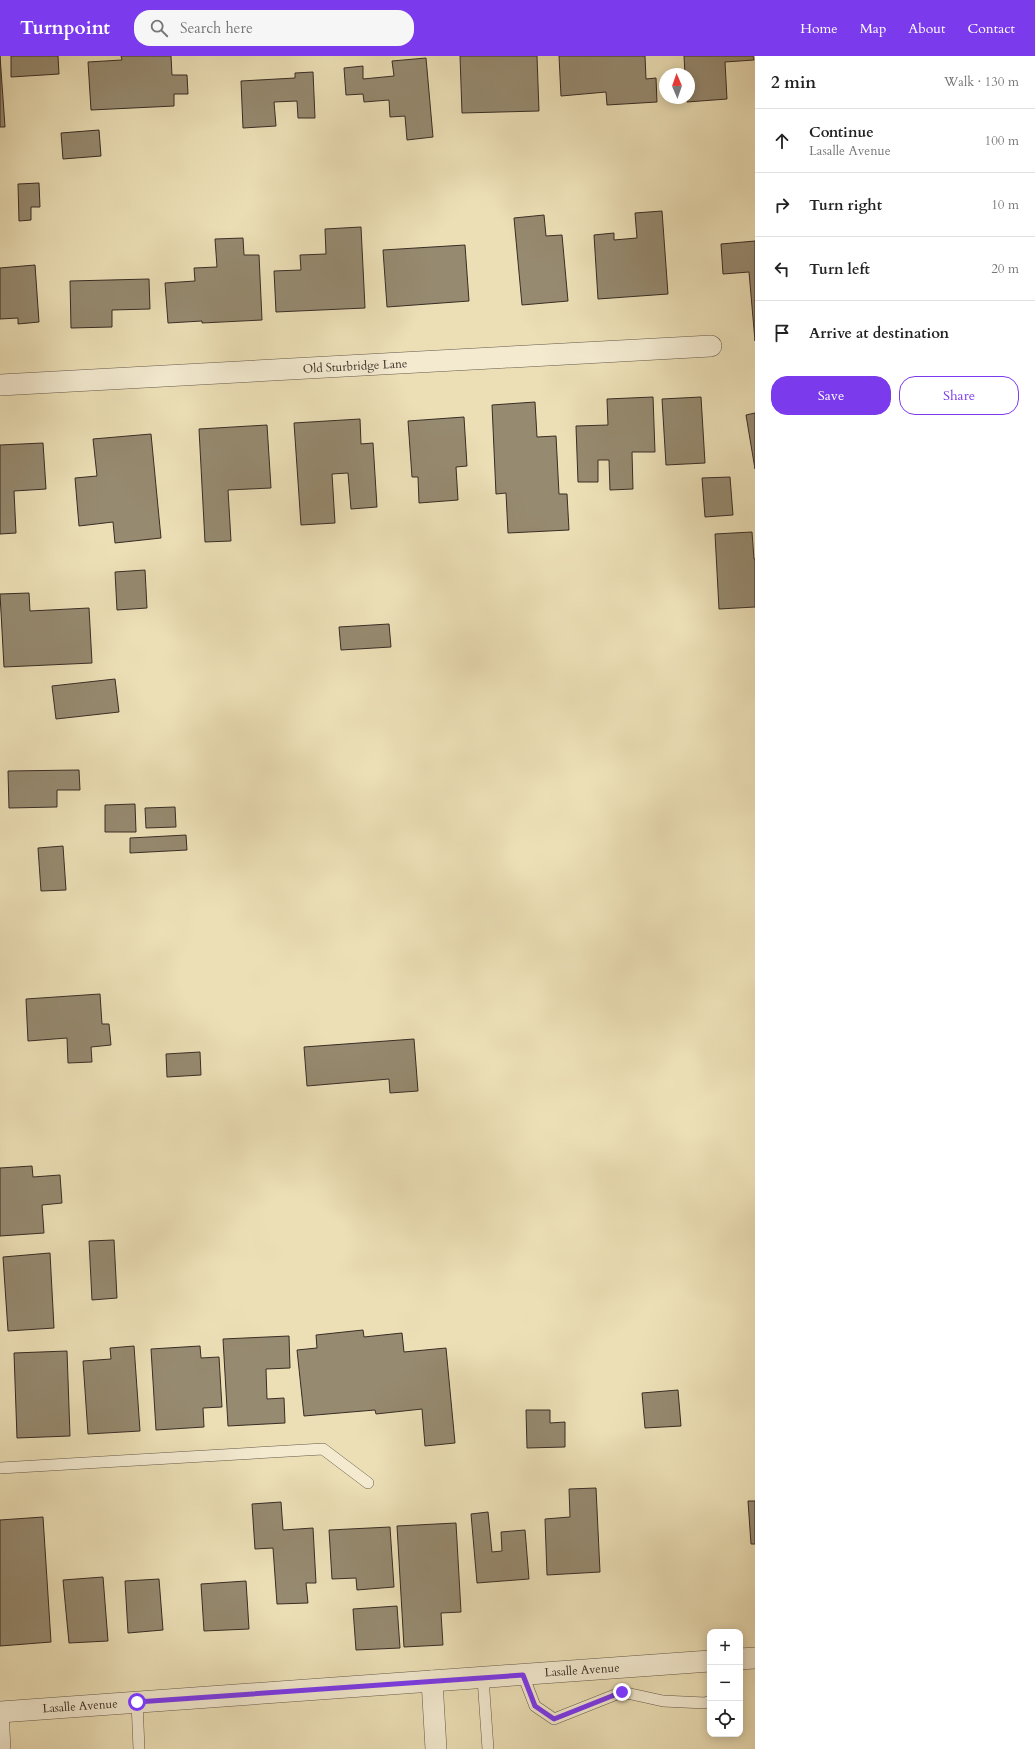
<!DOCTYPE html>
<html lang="en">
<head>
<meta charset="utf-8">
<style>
	body { margin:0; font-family:Cardo,serif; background:#f6f6f6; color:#222 }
	.controls { position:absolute; right:12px; bottom:12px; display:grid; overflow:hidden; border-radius:8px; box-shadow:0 2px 10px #0003 }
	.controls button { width:36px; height:36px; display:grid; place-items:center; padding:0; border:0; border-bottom:1px solid #e0e0e0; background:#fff; color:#222; font:20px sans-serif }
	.compass { position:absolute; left:659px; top:12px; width:36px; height:36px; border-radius:50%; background:#fff; box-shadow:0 2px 10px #0003; rotate:358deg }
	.stop { position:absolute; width:12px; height:12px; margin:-9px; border:3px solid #7c3aed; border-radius:50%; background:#fff }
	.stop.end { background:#7c3aed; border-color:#fff; box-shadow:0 1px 4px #0008 }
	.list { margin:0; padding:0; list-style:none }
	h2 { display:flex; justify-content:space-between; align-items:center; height:52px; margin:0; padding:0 16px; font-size:17px }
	h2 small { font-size:13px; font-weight:400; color:#767676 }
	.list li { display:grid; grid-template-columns:26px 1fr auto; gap:12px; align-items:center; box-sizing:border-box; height:64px; padding:0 16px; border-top:1px solid #e0e0e0 }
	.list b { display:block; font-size:15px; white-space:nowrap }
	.list p { margin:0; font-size:13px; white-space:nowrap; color:#767676 }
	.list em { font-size:13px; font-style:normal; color:#767676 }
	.actions { display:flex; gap:8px; padding:12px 16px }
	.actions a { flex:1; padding:9px 0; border:1px solid #7c3aed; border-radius:16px; text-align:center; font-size:14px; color:#7c3aed }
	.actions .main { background:#7c3aed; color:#fff }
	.icon { flex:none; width:22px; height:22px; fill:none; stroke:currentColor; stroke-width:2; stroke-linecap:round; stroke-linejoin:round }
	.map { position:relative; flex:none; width:755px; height:1693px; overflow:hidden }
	header { display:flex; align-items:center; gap:24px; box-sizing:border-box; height:56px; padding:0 20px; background:#7c3aed; color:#fff }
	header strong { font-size:19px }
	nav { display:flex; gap:22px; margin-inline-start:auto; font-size:14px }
	.search { width:280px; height:36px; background:#f6f6f6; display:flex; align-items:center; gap:10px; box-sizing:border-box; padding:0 14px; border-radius:16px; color:#767676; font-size:15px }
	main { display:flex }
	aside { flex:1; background:#fff }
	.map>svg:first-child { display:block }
</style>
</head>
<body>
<header>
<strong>Turnpoint</strong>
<div class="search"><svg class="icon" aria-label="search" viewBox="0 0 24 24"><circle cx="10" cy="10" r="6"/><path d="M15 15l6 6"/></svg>Search here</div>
<nav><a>Home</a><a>Map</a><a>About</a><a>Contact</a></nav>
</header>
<main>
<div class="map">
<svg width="755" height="1693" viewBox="0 0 755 1693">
	<rect width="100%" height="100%" fill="#ecdfb6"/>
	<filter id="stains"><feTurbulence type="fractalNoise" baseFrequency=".005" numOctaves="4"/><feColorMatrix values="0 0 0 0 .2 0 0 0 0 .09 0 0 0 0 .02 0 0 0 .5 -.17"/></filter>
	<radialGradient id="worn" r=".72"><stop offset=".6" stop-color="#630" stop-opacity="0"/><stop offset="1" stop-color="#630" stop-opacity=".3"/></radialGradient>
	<!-- building -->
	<g fill="#968a70" stroke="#382d25">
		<polygon points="0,0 5,71 0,71"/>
		<polygon points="11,0 58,0 59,18 11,21"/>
		<polygon points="121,0 171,0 172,19 187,19 188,38 174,38 174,50 91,54 88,6 122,4"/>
		<polygon points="460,0 537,0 539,55 462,57"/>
		<polygon points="559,0 645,0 646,23 656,22 657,46 607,49 606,36 561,40"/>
		<polygon points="684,0 753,0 754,4 725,6 727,43 687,46 687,42 689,42 689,18 685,18"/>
		<polygon points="426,2 433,81 407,84 405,60 390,61 389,44 364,46 363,38 346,39 344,12 363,10 363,23 394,20 392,5"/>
		<polygon points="313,16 315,62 298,62 297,45 274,46 276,70 243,72 241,25 295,22 295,17"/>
		<polygon points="99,74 101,100 63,103 61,77"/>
		<polygon points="39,127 40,151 31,151 31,164 19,165 18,128"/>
		<polygon points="662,155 668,238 598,243 594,179 614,177 614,184 637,182 635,157"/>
		<polygon points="544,159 546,180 562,179 568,245 522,249 514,162"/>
		<polygon points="361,171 365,252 276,256 274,215 301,214 300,199 326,198 325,173"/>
		<polygon points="243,182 244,199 259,199 262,264 202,267 202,265 168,267 165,227 195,225 194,212 217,211 215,183"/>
		<polygon points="755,185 755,285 749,216 723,218 721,188"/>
		<polygon points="465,189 469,245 387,251 383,194"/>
		<polygon points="35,209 39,266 18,268 18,262 0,263 0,212"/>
		<polygon points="149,223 150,253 112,254 112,271 71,272 70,225"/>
		<polygon points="653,341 655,396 632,396 633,433 610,434 609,404 598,404 598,426 578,426 576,370 608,369 607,343"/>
		<polygon points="701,341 705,407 666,409 662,343"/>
		<polygon points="535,346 537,381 556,380 559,438 567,438 569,474 508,477 506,437 496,438 492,349"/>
		<polygon points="755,357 755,413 746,359"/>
		<polygon points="464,361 467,410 456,411 458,444 419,447 418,421 412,421 408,365"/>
		<polygon points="360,363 361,388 373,387 377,451 351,453 348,417 332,418 335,467 301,469 294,367"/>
		<polygon points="267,369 271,432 228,434 231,485 205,486 199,373"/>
		<polygon points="151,378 161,482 115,487 113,466 79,470 75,422 97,420 93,383"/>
		<polygon points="43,387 46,433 14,435 16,477 0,478 0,389"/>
		<polygon points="730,421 733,459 705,461 702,422"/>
		<polygon points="752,476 754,503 755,503 755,551 719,553 715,478"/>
		<polygon points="145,514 147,552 117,554 115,516"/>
		<polygon points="29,537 30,555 89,552 92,607 4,611 0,538"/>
		<polygon points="389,568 391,591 341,594 339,571"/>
		<polygon points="115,623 119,656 56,663 52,630"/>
		<polygon points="79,714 80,734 57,734 57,751 9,752 8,715"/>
		<polygon points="135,748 136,776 105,776 105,749"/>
		<polygon points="175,751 176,771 146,772 145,752"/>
		<polygon points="186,779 187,794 130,797 130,782"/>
		<polygon points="63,790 66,834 41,835 38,792"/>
		<polygon points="100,938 102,968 109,968 111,989 91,991 92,1006 68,1007 67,982 28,985 26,943"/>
		<polygon points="414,983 418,1035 390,1037 389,1023 307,1030 304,991"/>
		<polygon points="200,996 201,1019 167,1021 166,998"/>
		<polygon points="32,1110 33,1121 60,1119 62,1147 42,1149 44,1177 0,1180 0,1112"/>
		<polygon points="114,1184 117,1242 92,1244 89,1185"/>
		<polygon points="50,1197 54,1272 8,1275 3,1201"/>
		<polygon points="363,1274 364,1281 402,1277 404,1296 446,1292 455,1387 425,1390 422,1353 376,1358 375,1354 304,1360 297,1294 317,1292 316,1279"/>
		<polygon points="289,1280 290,1312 266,1313 267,1343 284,1342 285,1367 228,1370 223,1283"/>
		<polygon points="134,1290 140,1375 88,1378 83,1305 111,1303 110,1292"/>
		<polygon points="200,1290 201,1302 219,1301 222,1351 203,1352 204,1371 156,1374 151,1293"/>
		<polygon points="67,1295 70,1380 17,1382 14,1297"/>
		<polygon points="678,1334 681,1370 645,1372 642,1337"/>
		<polygon points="526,1354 550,1354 550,1367 565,1366 565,1391 527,1392"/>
		<polygon points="596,1432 600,1516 547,1519 545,1463 570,1461 569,1433"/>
		<polygon points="748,1445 755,1445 755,1488 751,1488"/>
		<polygon points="281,1446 283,1474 313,1472 316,1527 306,1527 308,1547 277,1548 273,1492 255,1493 252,1448"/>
		<polygon points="488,1456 492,1496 502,1495 501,1476 525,1474 529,1523 477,1527 471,1458"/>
		<polygon points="43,1461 51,1586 0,1590 0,1464"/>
		<polygon points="456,1467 461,1556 441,1557 443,1589 404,1591 397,1470"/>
		<polygon points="390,1471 394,1531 357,1534 356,1522 332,1523 329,1474"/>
		<polygon points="103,1521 108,1585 69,1587 63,1524"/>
		<polygon points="159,1523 163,1574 128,1577 125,1525"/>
		<polygon points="246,1525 249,1573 204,1575 201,1528"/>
		<polygon points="397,1550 400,1592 356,1594 353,1553"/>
	</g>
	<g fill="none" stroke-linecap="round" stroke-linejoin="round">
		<!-- lane casing -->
		<g stroke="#655a49" stroke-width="12">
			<g id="lane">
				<polyline points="0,1412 323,1393 368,1427"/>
				<polyline points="523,1619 535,1650 554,1663 622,1636 663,1645 705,1647 710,1645"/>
				<polyline points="483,1622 488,1693"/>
				<polyline points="137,1646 139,1693"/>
				<polyline points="3,1655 5,1693"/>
			</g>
		</g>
		<!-- street casing -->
		<g stroke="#655a49" stroke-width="22">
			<g id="street">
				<polyline points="0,329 711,290"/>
				<polyline points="740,1603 755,1602"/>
				<polyline points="432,1625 436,1693"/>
				<polyline points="0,1656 710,1605"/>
			</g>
		</g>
		<!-- lane -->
		<use href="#lane" stroke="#f3ead0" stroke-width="11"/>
		<!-- street -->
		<use href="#street" stroke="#f3ead0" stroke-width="21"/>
	</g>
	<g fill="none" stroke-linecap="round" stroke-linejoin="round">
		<!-- route -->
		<polyline stroke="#7c3aed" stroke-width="5" points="137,1646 523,1619 535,1650 554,1663 622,1636"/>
	</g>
	<g text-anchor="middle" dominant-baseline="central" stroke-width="4" stroke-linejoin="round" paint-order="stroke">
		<!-- street labels -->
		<g font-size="12" fill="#382d25" stroke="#f3ead0">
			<text transform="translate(355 310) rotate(-3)">Old Sturbridge Lane</text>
			<text transform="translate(582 1614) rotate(-4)">Lasalle Avenue</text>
			<text transform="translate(80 1650) rotate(-4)">Lasalle Avenue</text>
		</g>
	</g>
	<rect width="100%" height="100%" filter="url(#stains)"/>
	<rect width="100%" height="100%" fill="url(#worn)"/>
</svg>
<div class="controls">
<button>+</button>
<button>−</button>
<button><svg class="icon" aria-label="locate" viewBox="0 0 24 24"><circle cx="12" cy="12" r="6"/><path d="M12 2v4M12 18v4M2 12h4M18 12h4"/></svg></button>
</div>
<svg class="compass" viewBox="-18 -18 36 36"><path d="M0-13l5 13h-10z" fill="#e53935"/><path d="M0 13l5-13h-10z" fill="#767676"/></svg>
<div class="stop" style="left:137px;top:1646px"></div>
<div class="stop end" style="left:622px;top:1636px"></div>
</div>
<aside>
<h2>2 min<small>Walk · 130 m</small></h2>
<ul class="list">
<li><svg class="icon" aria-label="ahead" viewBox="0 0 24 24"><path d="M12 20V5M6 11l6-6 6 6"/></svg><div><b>Continue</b><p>Lasalle Avenue</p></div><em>100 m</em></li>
<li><svg class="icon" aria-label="right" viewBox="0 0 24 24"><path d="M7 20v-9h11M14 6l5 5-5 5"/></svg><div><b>Turn right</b></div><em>10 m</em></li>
<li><svg class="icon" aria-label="left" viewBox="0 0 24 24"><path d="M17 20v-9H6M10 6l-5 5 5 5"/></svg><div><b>Turn left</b></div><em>20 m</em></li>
<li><svg class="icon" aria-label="arrive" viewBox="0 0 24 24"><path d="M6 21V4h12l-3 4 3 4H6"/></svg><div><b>Arrive at destination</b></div></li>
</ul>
<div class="actions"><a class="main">Save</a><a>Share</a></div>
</aside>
</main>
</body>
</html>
